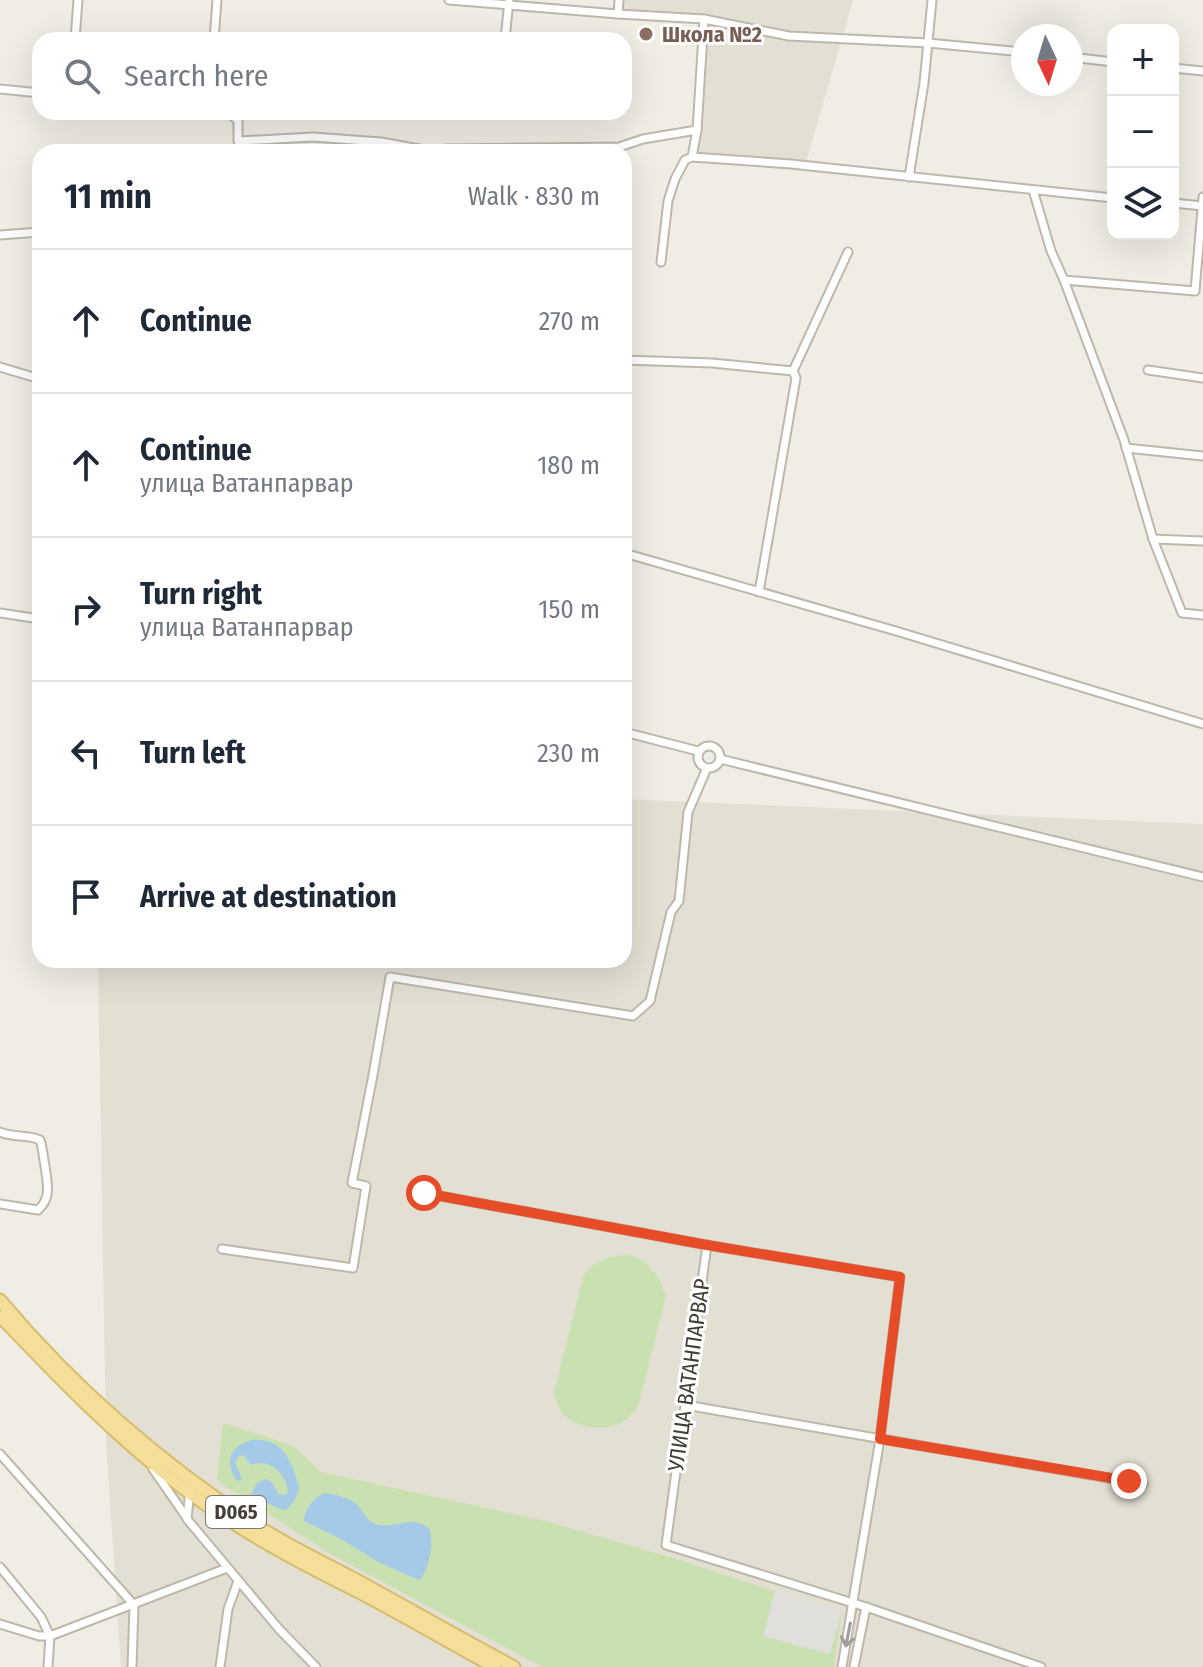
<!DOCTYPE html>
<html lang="en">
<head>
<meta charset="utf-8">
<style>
	body { margin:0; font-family:"Fira Sans Condensed",sans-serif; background:#f6f6f7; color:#1f2937 }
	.controls { position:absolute; right:24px; top:24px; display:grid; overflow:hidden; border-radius:16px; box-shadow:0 8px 32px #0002 }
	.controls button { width:72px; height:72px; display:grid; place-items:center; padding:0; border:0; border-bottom:2px solid #e0e1e3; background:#fff; color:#1f2937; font:40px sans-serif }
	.compass { position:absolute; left:1011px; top:24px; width:72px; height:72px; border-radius:50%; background:#fff; box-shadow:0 8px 32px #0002; rotate:176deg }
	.stop { position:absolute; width:24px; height:24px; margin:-18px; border:6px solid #e54c27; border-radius:50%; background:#fff }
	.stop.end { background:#e54c27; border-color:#fff; box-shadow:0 2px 8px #0008 }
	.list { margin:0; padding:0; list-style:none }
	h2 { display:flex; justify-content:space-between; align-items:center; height:104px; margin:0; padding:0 32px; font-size:34px }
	h2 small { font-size:26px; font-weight:400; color:#747a83 }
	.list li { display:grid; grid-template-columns:52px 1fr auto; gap:24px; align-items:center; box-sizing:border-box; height:144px; padding:0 32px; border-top:2px solid #e0e1e3 }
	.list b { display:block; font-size:30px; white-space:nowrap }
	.list p { margin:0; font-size:26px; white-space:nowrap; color:#747a83 }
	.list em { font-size:26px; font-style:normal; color:#747a83 }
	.icon { flex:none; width:44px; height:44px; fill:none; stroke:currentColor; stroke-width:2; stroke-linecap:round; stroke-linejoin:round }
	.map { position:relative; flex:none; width:1203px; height:1667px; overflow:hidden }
	.search { position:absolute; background:#fff; box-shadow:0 8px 32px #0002; left:32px; top:32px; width:600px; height:88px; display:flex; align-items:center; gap:20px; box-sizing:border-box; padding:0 28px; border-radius:24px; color:#747a83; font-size:30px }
	.panel { position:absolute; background:#fff; box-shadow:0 8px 32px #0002; left:32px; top:144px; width:600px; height:824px; border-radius:24px }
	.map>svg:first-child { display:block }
</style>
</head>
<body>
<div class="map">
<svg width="1203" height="1667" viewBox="0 0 1203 1667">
	<rect width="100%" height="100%" fill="#f0ede4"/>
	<!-- residential -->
	<g fill="#e4dfd3">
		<polygon points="619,0 853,0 805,166 692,157 704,19 618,14"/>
		<polygon points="624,799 1203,824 1203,1667 121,1667 106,1441 98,960 624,960"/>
	</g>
	<!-- park -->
	<g fill="#c9e1b0">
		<path d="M 629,1255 L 645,1261 L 659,1279 L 666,1296 L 639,1403 C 637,1407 635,1411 632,1414 C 617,1433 582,1431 565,1416 C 559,1409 556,1400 554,1392 L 584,1274 C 598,1259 610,1256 629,1255 Z"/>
		<polygon points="223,1423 277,1440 296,1448 321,1472 545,1521 670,1557 775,1591 842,1610 834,1667 542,1667 332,1555 217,1481"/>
	</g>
	<!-- parking -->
	<polygon fill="#e1dfdc" points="775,1591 842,1610 830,1654 763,1636"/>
	<!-- water -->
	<g fill="#a5cae8">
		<path d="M 252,1440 C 276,1438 288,1452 295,1474 C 295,1476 299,1485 299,1487 C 299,1495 292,1504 286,1510 C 279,1511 260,1498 251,1494 L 257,1483 L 266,1479 L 272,1482 L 278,1494 L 285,1495 L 288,1492 C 287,1474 269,1457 251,1465 L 244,1456 L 240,1455 L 235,1462 L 242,1479 L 237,1481 C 224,1463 229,1446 252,1440 Z"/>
		<path d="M 326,1493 C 336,1495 348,1497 356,1504 C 364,1511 367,1523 379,1525 C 399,1528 410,1515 429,1528 C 434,1544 430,1564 421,1579 L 416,1579 L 378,1562 L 343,1540 L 304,1521 C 304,1510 315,1495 326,1493 Z"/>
	</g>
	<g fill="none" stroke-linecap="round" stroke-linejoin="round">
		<!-- street casing -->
		<g stroke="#beb8ab" stroke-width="11">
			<g id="street">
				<polyline points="449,0 618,14 704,19 789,36 928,43 1023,52"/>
				<polyline points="618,14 619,0"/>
				<polyline points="75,40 78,0"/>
				<polyline points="214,40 217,0"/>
				<polyline points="505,40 509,0"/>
				<polyline points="1071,57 1113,62"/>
				<polyline points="1173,68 1203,71"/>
				<polyline points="0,89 40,93"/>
				<polyline points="198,112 229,112 238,121 238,141 313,137 381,142 430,151"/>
				<polyline points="697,130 704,19"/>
				<polyline points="430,152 447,149 619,147 643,139 697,130 692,157 791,164 1113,198"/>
				<polyline points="909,177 924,83 932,0"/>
				<polyline points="1033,190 1051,251 1064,280 1195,291 1203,197"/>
				<polyline points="1173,203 1203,206"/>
				<polyline points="0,235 40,232"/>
				<polyline points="661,262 668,201 675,179 685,160 692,157"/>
				<polyline points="1064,280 1124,440 1153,539 1182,613 1203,615"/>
				<polyline points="624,360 712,363 793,371"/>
				<polyline points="0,367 40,379"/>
				<polyline points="1148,370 1203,378"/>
				<polyline points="1126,448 1203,456"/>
				<polyline points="1153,539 1203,541"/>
				<polyline points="624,553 896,631 1203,724"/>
				<polyline points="759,592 796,378 793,371 848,252"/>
				<polyline points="0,613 40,619"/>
				<polyline points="624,732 698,751"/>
				<circle cx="709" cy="757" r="11"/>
				<polyline points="720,759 1203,877"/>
				<path d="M 0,1132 C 13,1138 27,1134 40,1140 C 43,1148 43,1157 45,1166 C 47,1183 52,1198 38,1210 L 0,1204"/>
				<polyline points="424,1193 707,1245"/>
				<polyline points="222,1249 353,1268 366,1186 352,1183 373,1075 390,977 633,1016 650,1001 671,912 679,901 688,812 707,768"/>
				<polyline points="685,1405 1143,1484"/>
				<polyline points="0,1454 134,1605 132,1667"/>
				<polyline points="153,1469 187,1518"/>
				<polyline points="190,1490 187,1519 279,1629 316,1667"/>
				<polyline points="0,1567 41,1617 50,1636 48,1667"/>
				<polyline points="0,1624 39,1636 50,1636 227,1568"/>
				<polyline points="220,1667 228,1609 238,1581"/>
				<path d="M 842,1667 L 880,1439 L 900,1277 L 707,1245 L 666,1545 C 732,1566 799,1586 866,1607 L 1041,1667"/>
				<polyline points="854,1667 866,1607"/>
			</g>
		</g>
		<!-- primary casing -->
		<g stroke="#d7bc6b" stroke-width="15">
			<g id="primary">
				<path d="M 0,1300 C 73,1387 163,1466 259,1527 C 295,1550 333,1567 371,1588 C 418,1614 466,1641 514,1667"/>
				<path d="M 0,1316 C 59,1378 119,1440 187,1491 C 240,1531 297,1561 355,1590 C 402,1614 448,1642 495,1667"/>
			</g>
		</g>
		<!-- street -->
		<use href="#street" stroke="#fff" stroke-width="7"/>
		<!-- primary -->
		<use href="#primary" stroke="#f4de99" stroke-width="11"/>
	</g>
	<!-- one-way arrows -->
	<defs><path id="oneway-shaft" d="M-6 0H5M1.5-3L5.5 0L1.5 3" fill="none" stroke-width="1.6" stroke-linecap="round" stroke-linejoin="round" transform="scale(2)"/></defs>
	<use stroke="#a09e9a" href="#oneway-shaft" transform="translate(848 1635) rotate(101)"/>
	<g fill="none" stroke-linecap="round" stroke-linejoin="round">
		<!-- route -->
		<polyline stroke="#e54c27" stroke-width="10" points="424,1193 707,1245 900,1277 880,1439 1129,1481"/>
	</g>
	<!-- markers -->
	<circle fill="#8d6e63" stroke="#fff" stroke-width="3" cx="646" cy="34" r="8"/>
	<g text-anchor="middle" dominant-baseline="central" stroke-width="6" stroke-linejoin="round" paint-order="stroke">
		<!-- shield labels -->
		<rect fill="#fff" stroke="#7b7772" stroke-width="2" x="206" y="1496" width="60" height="32" rx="6"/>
		<g font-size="20" font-weight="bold" fill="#423d35">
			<text x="236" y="1512">D065</text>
		</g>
		<!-- education labels -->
		<g font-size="22" font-weight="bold" fill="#785e54" stroke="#fff" text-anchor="start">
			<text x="662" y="34">Школа №2</text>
		</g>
		<!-- street labels -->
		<g font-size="22" fill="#423d35" stroke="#fff">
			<text transform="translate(689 1375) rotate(-82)">УЛИЦА ВАТАНПАРВАР</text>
		</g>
	</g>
</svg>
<div class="controls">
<button>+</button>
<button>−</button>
<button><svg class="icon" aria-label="layers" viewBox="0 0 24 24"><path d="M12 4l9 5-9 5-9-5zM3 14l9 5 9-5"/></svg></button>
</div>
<svg class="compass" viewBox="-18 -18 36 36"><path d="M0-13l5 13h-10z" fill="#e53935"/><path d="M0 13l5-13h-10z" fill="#747a83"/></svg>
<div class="stop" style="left:424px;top:1193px"></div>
<div class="stop end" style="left:1129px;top:1481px"></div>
<div class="search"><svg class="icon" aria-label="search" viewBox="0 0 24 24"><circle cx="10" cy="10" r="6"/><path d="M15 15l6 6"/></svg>Search here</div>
<section class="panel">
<h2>11 min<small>Walk · 830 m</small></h2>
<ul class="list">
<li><svg class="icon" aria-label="ahead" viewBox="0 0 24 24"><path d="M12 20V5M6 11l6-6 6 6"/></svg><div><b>Continue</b></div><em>270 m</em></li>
<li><svg class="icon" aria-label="ahead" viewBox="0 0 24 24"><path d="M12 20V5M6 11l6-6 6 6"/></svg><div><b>Continue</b><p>улица Ватанпарвар</p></div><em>180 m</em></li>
<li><svg class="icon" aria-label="right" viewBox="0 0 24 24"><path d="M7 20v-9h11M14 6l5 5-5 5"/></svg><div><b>Turn right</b><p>улица Ватанпарвар</p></div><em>150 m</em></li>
<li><svg class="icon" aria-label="left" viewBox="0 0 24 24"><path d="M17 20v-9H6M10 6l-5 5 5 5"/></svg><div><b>Turn left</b></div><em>230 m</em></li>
<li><svg class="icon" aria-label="arrive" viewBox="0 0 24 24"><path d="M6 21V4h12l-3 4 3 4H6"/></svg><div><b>Arrive at destination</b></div></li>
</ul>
</section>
</div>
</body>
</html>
